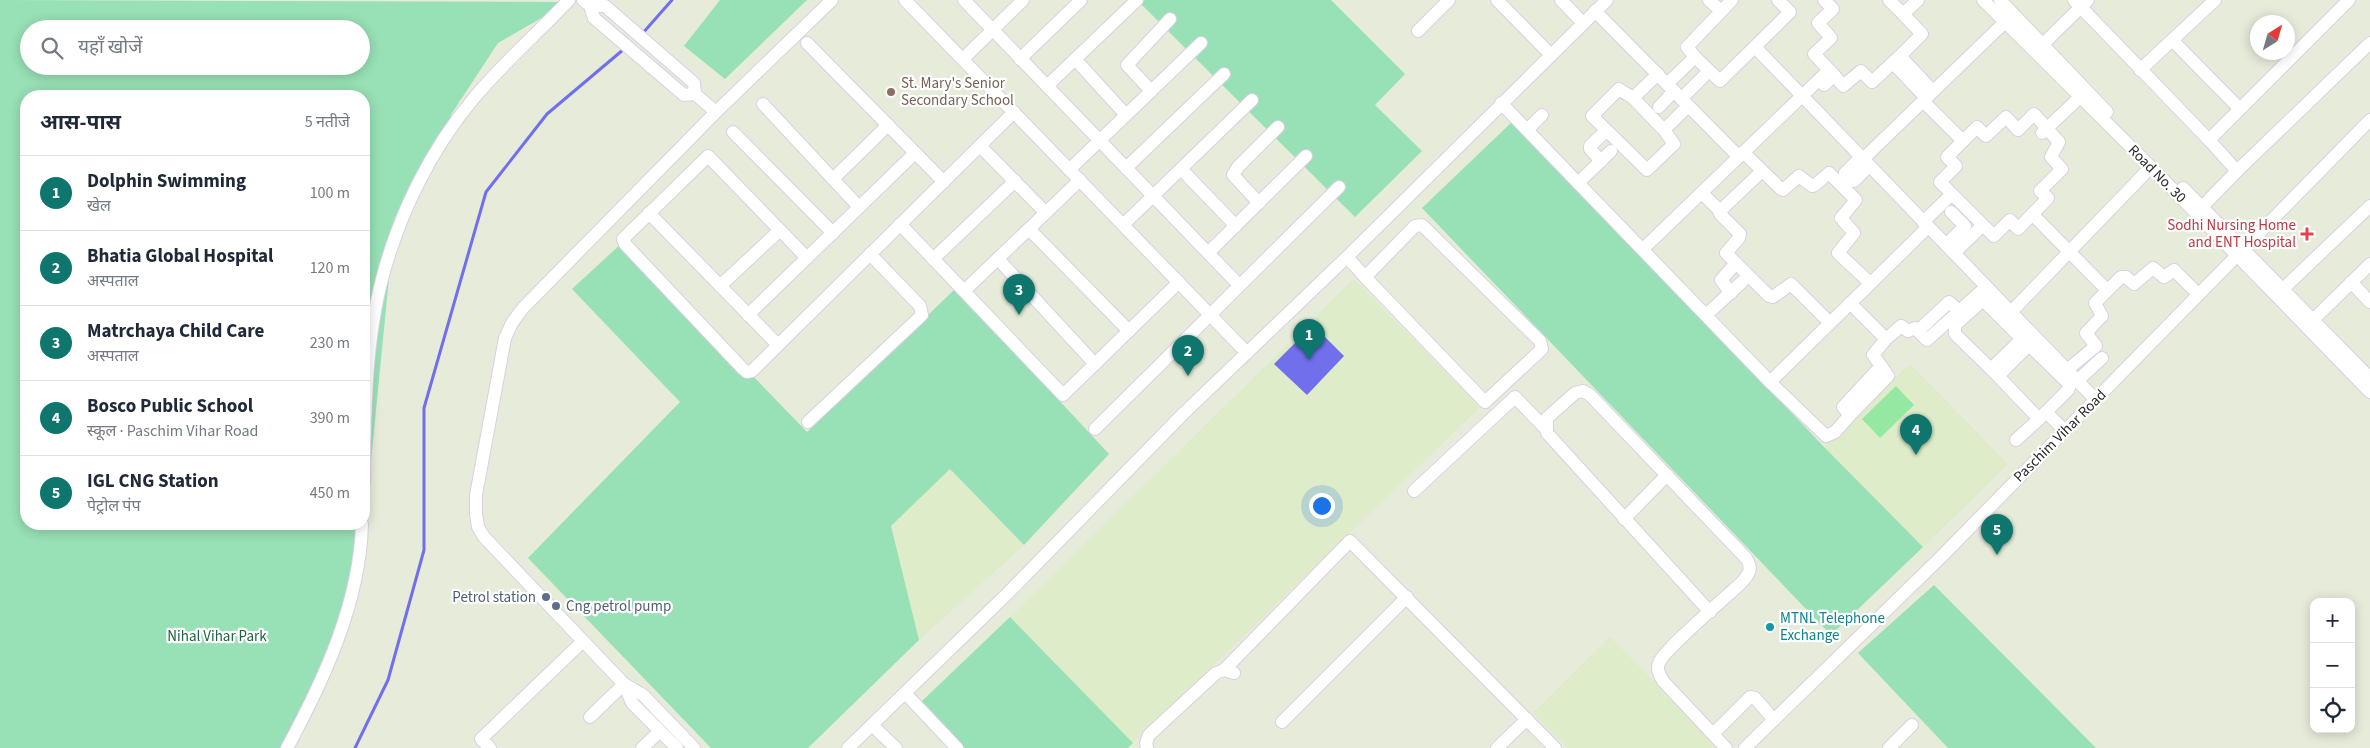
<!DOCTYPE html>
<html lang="hi">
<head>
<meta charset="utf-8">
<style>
	body { margin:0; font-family:"Source Sans 3","Noto Sans Devanagari",sans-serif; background:#f6f6f7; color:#1f2937 }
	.controls { position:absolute; right:15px; bottom:15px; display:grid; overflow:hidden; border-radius:10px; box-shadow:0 2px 12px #0003 }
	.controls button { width:45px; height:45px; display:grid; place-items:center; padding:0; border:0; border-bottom:1px solid #e0e1e3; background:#fff; color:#1f2937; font:25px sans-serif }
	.compass { position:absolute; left:2250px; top:15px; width:45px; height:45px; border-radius:50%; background:#fff; box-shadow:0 2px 12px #0003; rotate:37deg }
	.you { position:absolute; left:1321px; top:505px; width:18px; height:18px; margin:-12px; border:4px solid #fff; border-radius:50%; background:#1a73e8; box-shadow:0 0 0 8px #1a73e833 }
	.badge { display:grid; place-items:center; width:32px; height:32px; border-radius:50%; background:#0f766e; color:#fff; font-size:16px; font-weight:700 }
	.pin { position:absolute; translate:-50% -41px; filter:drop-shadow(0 1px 2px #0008) }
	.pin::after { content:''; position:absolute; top:26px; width:18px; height:15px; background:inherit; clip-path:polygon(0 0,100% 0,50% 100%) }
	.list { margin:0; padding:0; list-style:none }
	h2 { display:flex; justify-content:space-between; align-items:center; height:65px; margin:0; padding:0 20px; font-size:21px }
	h2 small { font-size:16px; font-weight:400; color:#747a83 }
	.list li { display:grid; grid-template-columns:32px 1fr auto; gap:15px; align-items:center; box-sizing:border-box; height:75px; padding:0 20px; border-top:1px solid #e0e1e3 }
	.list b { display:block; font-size:19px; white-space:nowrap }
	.list p { margin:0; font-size:16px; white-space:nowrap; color:#747a83 }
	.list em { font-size:16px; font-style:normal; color:#747a83 }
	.icon { flex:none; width:28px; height:28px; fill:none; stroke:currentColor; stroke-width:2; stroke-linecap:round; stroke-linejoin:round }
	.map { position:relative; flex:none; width:2370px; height:748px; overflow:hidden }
	.search { position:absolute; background:#fff; box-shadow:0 2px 12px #0003; left:20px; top:20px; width:350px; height:55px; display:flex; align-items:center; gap:12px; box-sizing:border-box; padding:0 18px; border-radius:28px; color:#747a83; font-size:19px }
	.panel { position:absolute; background:#fff; box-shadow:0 2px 12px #0003; left:20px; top:90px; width:350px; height:440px; border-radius:20px }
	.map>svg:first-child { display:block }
</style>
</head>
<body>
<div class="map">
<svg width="2370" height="748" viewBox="0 0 2370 748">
	<rect width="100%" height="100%" fill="#e6ebda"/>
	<!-- education -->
	<g fill="#deecca">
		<polygon points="1354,279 1480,407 1133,743 1010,617"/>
		<polygon points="1910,364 2008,464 1923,547 1824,447"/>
		<polygon points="950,469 1024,545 919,640 891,526"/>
		<polygon points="1610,637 1716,743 1711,748 1568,748 1533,713"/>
	</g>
	<!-- green -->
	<g fill="#98e0b5" fill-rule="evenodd">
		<path d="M 0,0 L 569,2 L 498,43 L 452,113 L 391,258 L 358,593 L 325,685 L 290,748 L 0,748 ZM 29,29 L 361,29 L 361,66 L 29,66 ZM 26,96 L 364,96 L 364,524 L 26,524 Z"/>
		<polygon points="720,0 807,0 725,79 684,46"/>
		<polygon points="1137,0 1331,0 1405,74 1375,105 1422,151 1355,217"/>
		<polygon points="1514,120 1824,447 1923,547 1831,635 1422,208"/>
		<polygon points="623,242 807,432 955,289 1109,454 1024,545 950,469 891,526 919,640 808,748 711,748 528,558 680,402 572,289"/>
		<polygon points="1934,585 2096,748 1948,748 1858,653"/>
		<polygon points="1010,617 1133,743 1128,748 965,748 921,702"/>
	</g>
	<!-- pitch -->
	<polygon fill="#94e8a2" points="1896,386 1914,405 1880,438 1862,419"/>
	<!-- water -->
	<polygon fill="#716feb" points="1313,325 1344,356 1307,395 1274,364"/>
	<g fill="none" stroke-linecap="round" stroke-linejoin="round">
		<!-- stream -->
		<g stroke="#716feb" stroke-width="3">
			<polyline points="642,34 672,0"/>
			<polyline points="355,748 388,680 424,550 424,408 486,192 547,114 624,49"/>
		</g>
		<!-- minor casing -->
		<g stroke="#dad0e1" stroke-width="14">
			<g id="minor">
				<polyline points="583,0 590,6 594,18 684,95 695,94 716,112"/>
				<polyline points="905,0 1247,353"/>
				<polyline points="964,0 1239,285"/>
				<polyline points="1497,0 1551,55"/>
				<polyline points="1561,0 1583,23"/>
				<polyline points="1709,0 1721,11"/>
				<polyline points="1824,0 1833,9 1818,23 1831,38 1814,54 1834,75"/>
				<polyline points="1889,0 1903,14 1918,0"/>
				<polyline points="1983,0 2151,167 2370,392"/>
				<polyline points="2000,0 2107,112"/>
				<polyline points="2074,0 2209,140 2349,0"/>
				<polyline points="590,6 605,6 612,12 694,83 695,94"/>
				<polyline points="1595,11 1738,156"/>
				<polyline points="1418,31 1449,0"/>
				<polyline points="2173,41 2240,109"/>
				<polyline points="807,43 944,182"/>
				<polyline points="1755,47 2096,400"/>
				<polyline points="2038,49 2088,0"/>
				<polyline points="1900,56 1922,34 1903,14"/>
				<polyline points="1695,57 1687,47 1732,0"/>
				<polyline points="963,59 1023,0"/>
				<polyline points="1020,59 1081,0"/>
				<polyline points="1075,59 1126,115"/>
				<polyline points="1893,63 1926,98"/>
				<polyline points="2140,70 2215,0"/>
				<polyline points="1658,74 1633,98 1619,89 1592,116 1647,170 1674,144 1664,130 1688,106"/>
				<polyline points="1667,84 1695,57 1720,81 1790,12 1778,0"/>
				<polyline points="1824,85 1834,75 1843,86 1861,71 1872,82 1900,56 1933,91"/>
				<polyline points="1047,86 1137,0"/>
				<polyline points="1151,91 1127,65 1170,19"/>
				<polyline points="1633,98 1664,130"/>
				<polyline points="1681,99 1709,71"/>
				<polyline points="1923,101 1963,141"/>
				<polyline points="1501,103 1770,382 1826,436 1835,432 1850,415 1843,407 1881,366 1873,355 1886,339 1901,326 1908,331 1915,328 1927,340 1986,287"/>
				<polyline points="763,104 859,207"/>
				<polyline points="1659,107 1674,91"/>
				<polyline points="1527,130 1542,115"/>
				<polyline points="733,132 833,233"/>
				<polyline points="2042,133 2080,97"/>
				<polyline points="980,146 1046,213"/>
				<polyline points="1743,152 1781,189 1783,190 1799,176 1812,186 1815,185 1829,173 1856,200 1841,218 1854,233 1838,253 1870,283"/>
				<polyline points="1861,157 1845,173 1847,180 1854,181 1869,166"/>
				<polyline points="1863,159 2005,22"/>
				<polyline points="1601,161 1590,149 1590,146 1606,131"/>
				<polyline points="1126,168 1224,74"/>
				<polyline points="1070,169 1201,43"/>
				<polyline points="1181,169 1236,226"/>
				<polyline points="1762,171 1720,211 1720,214 1740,234 1739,238 1726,253 1769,296 1773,297 1791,284 1830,323"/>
				<polyline points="2237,171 2370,43"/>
				<polyline points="833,179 888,125"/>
				<polyline points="1578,183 1611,151"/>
				<polyline points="2183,188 2370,378"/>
				<polyline points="1702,193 1720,211"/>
				<polyline points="1259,203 1233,175 1238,167 1278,127"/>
				<polyline points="2202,207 2237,171 2209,140"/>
				<polyline points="649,213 777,344"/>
				<polyline points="2032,214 2107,290"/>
				<polyline points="1923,222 1952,194"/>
				<polyline points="900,224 1063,395 1179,282"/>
				<polyline points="1123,225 1252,100"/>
				<polyline points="1029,229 1129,331"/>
				<polyline points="1946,245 1965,226 1951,212"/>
				<polyline points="1643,249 1829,70"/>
				<polyline points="1208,253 1306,156"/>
				<polyline points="1954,253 1983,225 1940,182 1956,166 1947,157 1977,127 1986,136 2006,117 2018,130 2034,114 2059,142 2051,157 2062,169 2040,191 2048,198 2018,229 2010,220 1994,236 1983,225"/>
				<polyline points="1347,257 1365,277 1485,402 1542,349 1540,341 1422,225 1415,226 1365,277"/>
				<polyline points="807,258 708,156 623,239 625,244 743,369 747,372 752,371 1014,112"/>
				<polyline points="933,259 1015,181"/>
				<polyline points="998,259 1095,364"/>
				<polyline points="2351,282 2370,302"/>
				<polyline points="720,286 780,230"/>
				<polyline points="2283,289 2370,206"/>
				<polyline points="964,291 1080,180"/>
				<polyline points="1731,293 1721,280 1736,263"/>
				<polyline points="1850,303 1886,339"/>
				<polyline points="2011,312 2151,167"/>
				<polyline points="748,315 915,153"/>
				<polyline points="1706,315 1742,282"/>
				<polyline points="2313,320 2370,264"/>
				<polyline points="1918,331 1949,302 1959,311"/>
				<polyline points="2029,345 2070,385 2068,390 2039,419 1998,376 2030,344"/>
				<polyline points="1991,369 1955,334 1955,325 1983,300 2022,339"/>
				<polyline points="2067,370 2096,346 2086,333 2102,316 2095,303 2121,277 2126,277 2134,284 2153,268 2164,277 2174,270 2198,294"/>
				<polyline points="1996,374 1991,369 2028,333"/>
				<polyline points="2077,381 2102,358"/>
				<polyline points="1770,382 1928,227"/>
				<polyline points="2046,412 2065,431"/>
				<polyline points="1850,415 1888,376 1881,366"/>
				<polyline points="808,422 922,315 920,306 870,254"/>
				<polyline points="1095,429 1339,187"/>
				<polyline points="2016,440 2039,419"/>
				<path d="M 364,482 C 365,415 365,344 382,279 C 399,214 431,149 474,98 C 503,63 538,33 569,0"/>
				<polyline points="1414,491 1515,397 1546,429"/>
				<polyline points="1624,519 1667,475"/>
				<path d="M 1710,612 L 1547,433 L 1547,418 L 1575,393 L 1583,391 L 1590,395 L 1746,558 C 1749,563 1751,567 1749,572 C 1746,580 1737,587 1731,592 C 1717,605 1664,650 1659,663 C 1656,670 1660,675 1663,681 L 1726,748"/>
				<polyline points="1224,670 1350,541 1555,748"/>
				<polyline points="624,684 632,703 677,748"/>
				<polyline points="905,693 957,748"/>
				<polyline points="590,717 624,684"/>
				<polyline points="1282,722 1407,597"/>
				<polyline points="872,725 896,748"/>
				<polyline points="1713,734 1750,697 1755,698 1774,720"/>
				<path d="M 287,748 C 324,680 360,602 362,524"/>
				<polyline points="490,748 481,739 583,641"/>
				<polyline points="642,748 660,731"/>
				<polyline points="694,748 643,695 624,684 484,537 478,527 476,514 476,495 505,338 512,323 523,308 716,112 832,0"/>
				<polyline points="848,748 1007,594 1183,414 1347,257 1607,0"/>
				<polyline points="1147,748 1146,743 1149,735 1216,673 1224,670 1234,673"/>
				<polyline points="1497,748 1527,719"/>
				<polyline points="1745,748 1941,557 2370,120"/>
				<polyline points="1889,748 1912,725"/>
			</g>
		</g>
		<!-- minor -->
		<use href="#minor" stroke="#fff" stroke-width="12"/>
	</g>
	<!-- markers -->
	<circle fill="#8d6e63" stroke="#fff" stroke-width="2" cx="891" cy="92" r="5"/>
	<path fill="#e0444e" stroke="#fff" stroke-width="2" d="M2304.5 226.5h5v5h5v5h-5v5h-5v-5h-5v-5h5z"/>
	<g fill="#5c6f8a" stroke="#fff" stroke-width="2">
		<circle cx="546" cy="597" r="5"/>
		<circle cx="556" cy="606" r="5"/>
	</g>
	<circle fill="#0f9aa8" stroke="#fff" stroke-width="2" cx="1770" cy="627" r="5"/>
	<g text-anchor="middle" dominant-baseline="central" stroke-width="4.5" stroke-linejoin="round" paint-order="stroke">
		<!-- education labels -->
		<g font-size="15" fill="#785e54" stroke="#fff" text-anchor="start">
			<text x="901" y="83">St. Mary's Senior<tspan x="901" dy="17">Secondary School</tspan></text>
		</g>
		<!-- street labels -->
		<g font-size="15" fill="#292929" stroke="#fff">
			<text transform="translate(2157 174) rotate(45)">Road No. 30</text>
			<text transform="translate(2060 436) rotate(-45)">Paschim Vihar Road</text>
		</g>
		<!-- health labels -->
		<g font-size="15" fill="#be3a42" stroke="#fff" text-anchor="end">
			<text x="2296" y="225">Sodhi Nursing Home<tspan x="2296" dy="17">and ENT Hospital</tspan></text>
		</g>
		<!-- service labels -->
		<g font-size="15" fill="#4e5e75" stroke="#fff" text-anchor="end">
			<text x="536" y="597">Petrol station</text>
			<text x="566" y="606" text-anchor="start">Cng petrol pump</text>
		</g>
		<!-- culture labels -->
		<g font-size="15" fill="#0d838f" stroke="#fff" text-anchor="start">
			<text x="1780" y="618">MTNL Telephone<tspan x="1780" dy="17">Exchange</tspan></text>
		</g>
		<!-- park labels -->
		<g font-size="15" fill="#1b6342" stroke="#fff">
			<text x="217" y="636">Nihal Vihar Park</text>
		</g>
	</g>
</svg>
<div class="controls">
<button>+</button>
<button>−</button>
<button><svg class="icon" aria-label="locate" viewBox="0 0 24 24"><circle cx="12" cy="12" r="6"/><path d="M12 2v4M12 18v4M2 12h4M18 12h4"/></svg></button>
</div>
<svg class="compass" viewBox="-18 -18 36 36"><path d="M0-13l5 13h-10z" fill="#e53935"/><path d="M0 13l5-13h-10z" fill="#747a83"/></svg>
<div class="you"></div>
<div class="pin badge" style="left:1309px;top:360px">1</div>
<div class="pin badge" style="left:1188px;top:376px">2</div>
<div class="pin badge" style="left:1019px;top:315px">3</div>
<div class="pin badge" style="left:1916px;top:455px">4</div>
<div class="pin badge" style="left:1997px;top:555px">5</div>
<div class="search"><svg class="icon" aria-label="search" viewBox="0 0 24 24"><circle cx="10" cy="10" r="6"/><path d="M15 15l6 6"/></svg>यहाँ खोजें</div>
<section class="panel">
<h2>आस-पास<small>5 नतीजे</small></h2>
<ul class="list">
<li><span class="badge">1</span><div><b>Dolphin Swimming</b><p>खेल</p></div><em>100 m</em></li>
<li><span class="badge">2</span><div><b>Bhatia Global Hospital</b><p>अस्पताल</p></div><em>120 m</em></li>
<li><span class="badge">3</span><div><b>Matrchaya Child Care</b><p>अस्पताल</p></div><em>230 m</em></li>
<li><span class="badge">4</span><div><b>Bosco Public School</b><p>स्कूल · Paschim Vihar Road</p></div><em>390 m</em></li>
<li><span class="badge">5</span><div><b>IGL CNG Station</b><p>पेट्रोल पंप</p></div><em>450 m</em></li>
</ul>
</section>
</div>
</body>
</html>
